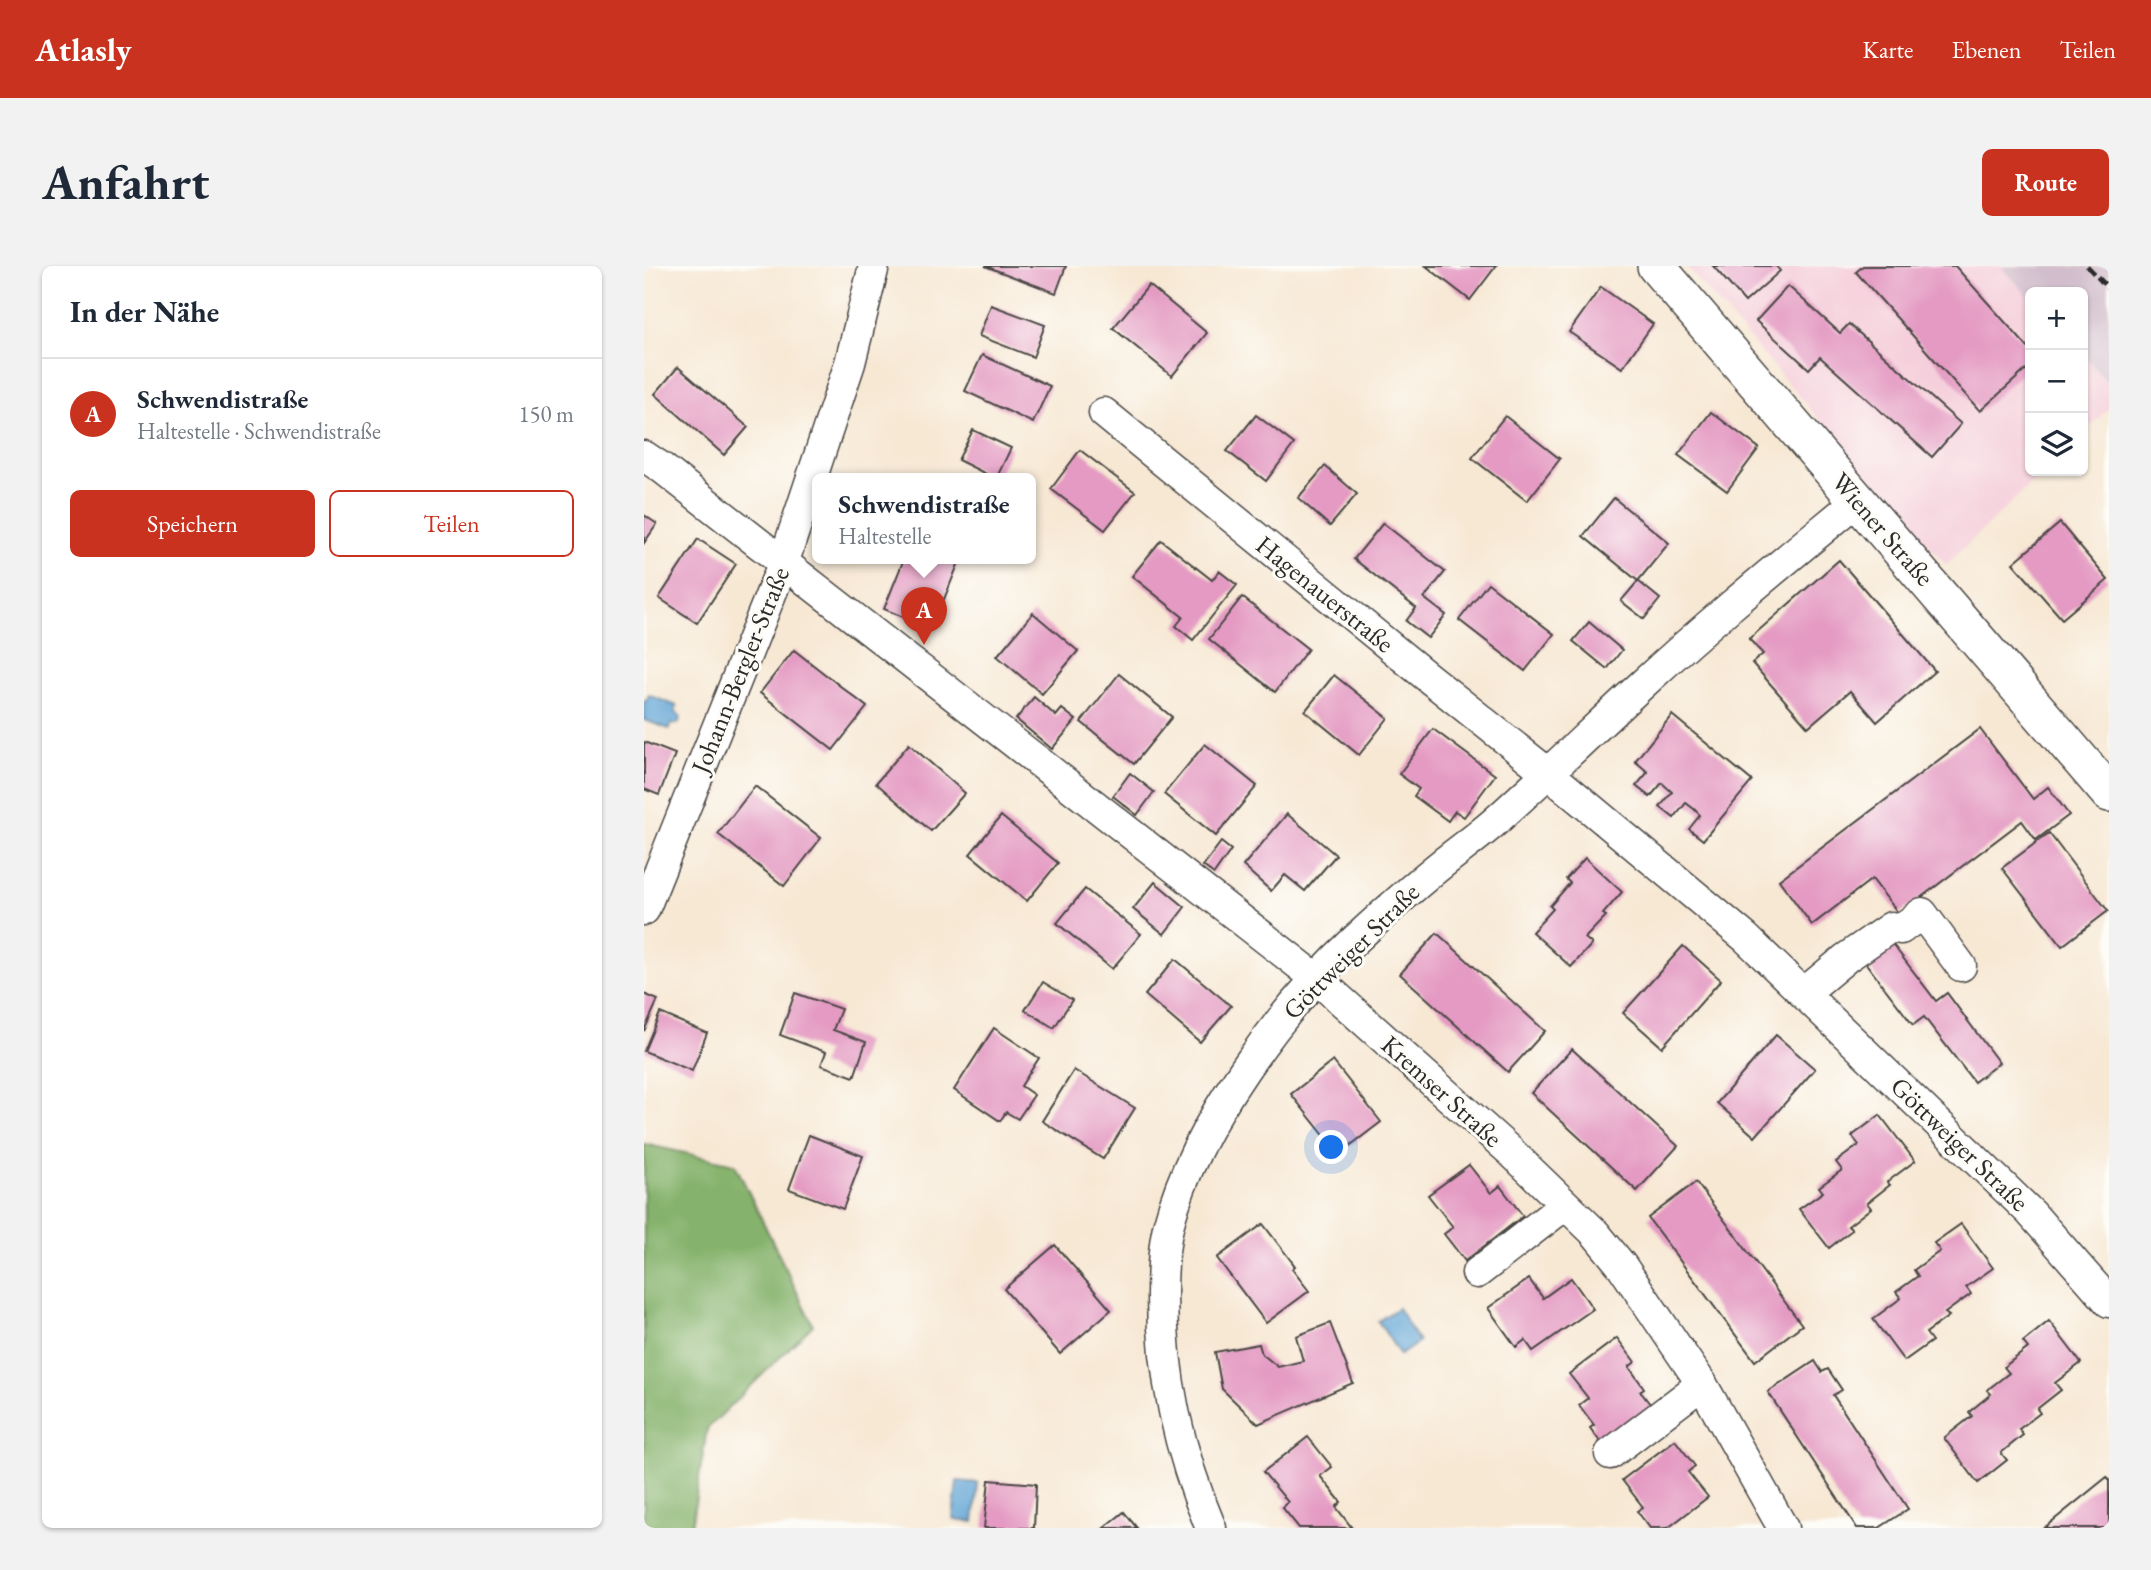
<!DOCTYPE html>
<html lang="de">
<head>
<meta charset="utf-8">
<style>
	body { margin:0; font-family:"EB Garamond",serif; background:#f2f2f3; color:#1f2937 }
	.controls { position:absolute; right:21px; top:21px; display:grid; overflow:hidden; border-radius:10px; box-shadow:0 2px 5px #0004 }
	.controls button { width:63px; height:63px; display:grid; place-items:center; padding:0; border:0; border-bottom:2px solid #e0e1e3; background:#fff; color:#1f2937; font:35px sans-serif }
	.you { position:absolute; left:688px; top:882px; width:24px; height:24px; margin:-18px; border:5px solid #fff; border-radius:50%; background:#1a73e8; box-shadow:0 0 0 10px #1a73e833 }
	.badge { display:grid; place-items:center; width:46px; height:46px; border-radius:50%; background:#c8321e; color:#fff; font-size:23px; font-weight:700 }
	.pin { position:absolute; translate:-50% -58px; filter:drop-shadow(0 2px 4px #0008) }
	.pin::after { content:''; position:absolute; top:37px; width:24px; height:21px; background:inherit; clip-path:polygon(0 0,100% 0,50% 100%) }
	.popup { position:absolute; left:168px; top:207px; width:224px; height:91px; box-sizing:border-box; display:grid; place-content:center; border-radius:10px; background:#fff; filter:drop-shadow(0 2px 5px #0005); font-size:23px; white-space:nowrap; color:#747a83 }
	.popup b { font-size:26px; color:#1f2937 }
	.popup::after { content:''; position:absolute; left:50%; top:100%; margin-left:-14px; border:14px solid transparent; border-top-color:#fff }
	.list { margin:0; padding:0; list-style:none }
	h2 { display:flex; justify-content:space-between; align-items:center; height:91px; margin:0; padding:0 28px; font-size:30px }
	h2 small { font-size:23px; font-weight:400; color:#747a83 }
	.list li { display:grid; grid-template-columns:46px 1fr auto; gap:21px; align-items:center; box-sizing:border-box; height:112px; padding:0 28px; border-top:2px solid #e0e1e3 }
	.list b { display:block; font-size:26px; white-space:nowrap }
	.list p { margin:0; font-size:23px; white-space:nowrap; color:#747a83 }
	.list em { font-size:23px; font-style:normal; color:#747a83 }
	.actions { display:flex; gap:14px; padding:21px 28px }
	.actions a { flex:1; padding:16px 0; border:2px solid #c8321e; border-radius:10px; text-align:center; font-size:24px; color:#c8321e }
	.actions .main { background:#c8321e; color:#fff }
	.icon { flex:none; width:38px; height:38px; fill:none; stroke:currentColor; stroke-width:2; stroke-linecap:round; stroke-linejoin:round }
	.map { position:relative; flex:none; width:1465px; height:1262px; overflow:hidden; border-radius:10px }
	header { display:flex; align-items:center; gap:42px; box-sizing:border-box; height:98px; padding:0 35px; background:#c8321e; color:#fff }
	header strong { font-size:33px }
	nav { display:flex; gap:38px; margin-inline-start:auto; font-size:24px }
	.intro { display:flex; align-items:center; justify-content:space-between; box-sizing:border-box; height:168px; padding:0 42px }
	h1 { margin:0; font-size:49px }
	.button { padding:18px 32px; border-radius:10px; background:#c8321e; color:#fff; font-size:24px; font-weight:700 }
	main { display:flex; gap:42px; padding:0 42px }
	aside { flex:1; background:#fff; border-radius:10px; box-shadow:0 2px 5px #0004 }
	.map>svg:first-child { display:block }
</style>
</head>
<body>
<header>
<strong>Atlasly</strong>
<nav><a>Karte</a><a>Ebenen</a><a>Teilen</a></nav>
</header>
<div class="intro"><h1>Anfahrt</h1><a class="button">Route</a></div>
<main>
<aside>
<h2>In der Nähe<small></small></h2>
<ul class="list">
<li><span class="badge">A</span><div><b>Schwendistraße</b><p>Haltestelle · Schwendistraße</p></div><em>150 m</em></li>
</ul>
<div class="actions"><a class="main">Speichern</a><a>Teilen</a></div>
</aside>
<div class="map">
<svg width="1465" height="1262" viewBox="0 0 1465 1262">
	<rect width="100%" height="100%" fill="#fdfcf7"/>
	<filter id="ink" filterUnits="userSpaceOnUse"><feTurbulence type="fractalNoise" baseFrequency=".0143" numOctaves="2"/><feDisplacementMap in="SourceGraphic" scale="14" xChannelSelector="R" yChannelSelector="G"/><feConvolveMatrix kernelMatrix="1 2 1 2 8 2 1 2 1" color-interpolation-filters="sRGB"/></filter>
	<filter id="wash" filterUnits="userSpaceOnUse"><feTurbulence type="fractalNoise" baseFrequency=".00686" numOctaves="4" result="noise"/><feDisplacementMap in="SourceGraphic" scale="28" xChannelSelector="R" yChannelSelector="G"/><feGaussianBlur stdDeviation="1.57" result="paint"/><feColorMatrix in="noise" values="0 0 0 0 0 0 0 0 0 0 0 0 0 0 0 0 0 1.4 0 .05"/><feComposite in="paint" operator="in"/></filter>
	<g filter="url(#wash)">
		<rect width="100%" height="100%" fill="#f7e8d4"/>
		<!-- built -->
		<g fill="#f5cfdb">
			<polygon points="1042,0 1357,0 1386,32 1386,205 1400,205 1302,299"/>
			<polygon points="1439,89 1465,118 1465,142 1439,167"/>
		</g>
		<!-- industrial -->
		<polygon fill="#d1bdcc" points="1357,0 1465,1 1465,118 1439,89 1439,26 1386,26 1386,32"/>
		<!-- forest -->
		<polygon fill="#85b26c" stroke="#586e4c" stroke-width="2" points="0,878 91,898 169,1059 63,1163 47,1262 0,1262"/>
		<!-- water -->
		<g fill="#62a5d6" stroke="#466880" stroke-width="2">
			<polygon points="5,429 33,440 31,445 37,451 34,458 27,458 25,463 0,454 0,435 2,435"/>
			<polygon points="754,1042 775,1076 756,1089 734,1055"/>
			<polygon points="313,1215 334,1217 330,1256 309,1253"/>
		</g>
		<g id="blocks">
			<!-- building -->
			<g fill="#e49ac2">
				<polygon points="341,0 422,0 412,27"/>
				<polygon points="782,0 852,0 826,34"/>
				<polygon points="1069,0 1132,0 1136,5 1101,36"/>
				<polygon points="1219,0 1311,0 1386,84 1386,100 1336,145 1212,6"/>
				<polygon points="505,19 563,67 528,110 469,62"/>
				<polygon points="1144,20 1196,67 1205,58 1317,158 1288,191 1176,91 1165,103 1112,55"/>
				<polygon points="957,21 1009,58 978,102 925,66"/>
				<polygon points="347,39 401,59 389,91 335,70"/>
				<polygon points="338,89 406,120 389,157 321,125"/>
				<polygon points="34,101 104,161 80,189 11,128"/>
				<polygon points="1067,146 1115,182 1083,225 1034,189"/>
				<polygon points="612,149 650,178 622,215 583,185"/>
				<polygon points="861,150 916,193 883,235 828,192"/>
				<polygon points="329,164 367,182 352,213 314,194"/>
				<polygon points="436,184 491,226 461,264 407,223"/>
				<polygon points="681,200 713,228 686,260 654,232"/>
				<polygon points="970,232 1025,277 994,315 939,270"/>
				<polygon points="0,249 13,258 0,277"/>
				<polygon points="739,257 801,306 780,332 802,349 784,372 762,355 772,342 710,293"/>
				<polygon points="1416,257 1464,314 1418,353 1369,297"/>
				<polygon points="54,273 92,298 53,357 15,332"/>
				<polygon points="517,274 568,314 575,305 593,319 549,374 532,360 539,351 488,310"/>
				<polygon points="260,293 307,293 315,296 288,363 240,343"/>
				<polygon points="1195,294 1291,405 1233,456 1206,425 1164,461 1108,397 1119,388 1105,373"/>
				<polygon points="994,315 1016,333 1000,353 977,335"/>
				<polygon points="844,317 910,368 881,405 815,354"/>
				<polygon points="598,331 664,383 631,426 565,373"/>
				<polygon points="389,347 434,385 398,428 353,390"/>
				<polygon points="945,356 978,384 963,403 929,375"/>
				<polygon points="150,384 223,441 189,484 116,427"/>
				<polygon points="475,408 528,451 490,498 437,456"/>
				<polygon points="690,409 744,452 715,489 661,445"/>
				<polygon points="390,431 412,450 418,443 432,454 408,483 372,453"/>
				<polygon points="1028,449 1108,515 1059,574 1045,563 1056,549 1050,543 1042,537 1030,552 1016,541 1028,526 1018,517 1006,531 992,520 1004,506 991,495"/>
				<polygon points="789,463 851,509 820,551 811,545 804,555 770,530 775,523 755,508"/>
				<polygon points="1336,463 1389,533 1404,521 1425,549 1392,574 1378,555 1255,648 1228,613 1168,659 1135,614"/>
				<polygon points="0,476 31,488 15,529 0,523"/>
				<polygon points="265,478 321,527 287,565 232,517"/>
				<polygon points="561,478 613,520 572,570 520,528"/>
				<polygon points="486,507 510,526 493,549 469,530"/>
				<polygon points="111,520 177,572 140,620 74,568"/>
				<polygon points="643,548 692,589 661,625 641,609 627,625 599,600"/>
				<polygon points="357,550 414,597 383,635 326,588"/>
				<polygon points="1405,567 1464,645 1418,680 1358,602"/>
				<polygon points="577,576 587,584 570,608 559,600"/>
				<polygon points="941,592 978,626 959,648 962,650 941,672 948,678 927,701 888,666 909,643 906,640 926,617 922,613"/>
				<polygon points="511,616 541,641 520,668 489,643"/>
				<polygon points="441,623 497,668 468,703 413,657"/>
				<polygon points="793,667 901,765 864,806 756,708"/>
				<polygon points="1243,671 1292,735 1303,727 1355,797 1330,816 1280,751 1269,759 1217,691"/>
				<polygon points="1039,680 1077,714 1018,781 979,747"/>
				<polygon points="531,693 587,740 556,776 501,729"/>
				<polygon points="399,716 428,734 410,762 381,744"/>
				<polygon points="151,727 197,743 189,764 222,776 210,811 177,799 182,786 136,769"/>
				<polygon points="0,728 14,734 0,765"/>
				<polygon points="16,747 63,767 48,805 0,785"/>
				<polygon points="350,762 395,792 377,820 390,829 374,853 362,846 356,855 310,824"/>
				<polygon points="1132,769 1171,803 1111,871 1073,837"/>
				<polygon points="928,783 1034,880 993,925 887,827"/>
				<polygon points="689,795 737,856 695,888 647,828"/>
				<polygon points="430,804 491,842 459,893 398,855"/>
				<polygon points="1236,849 1271,895 1243,916 1246,919 1223,937 1227,942 1204,960 1208,964 1185,982 1155,943 1179,926 1175,921 1198,904 1192,896 1215,879 1208,870"/>
				<polygon points="165,869 219,890 199,943 145,923"/>
				<polygon points="825,899 847,927 856,920 879,950 821,995 800,968 809,961 784,929"/>
				<polygon points="1052,916 1158,1059 1111,1095 1004,952"/>
				<polygon points="619,958 651,1000 648,1003 665,1025 622,1057 573,992"/>
				<polygon points="1317,958 1349,1002 1322,1021 1327,1028 1301,1047 1305,1050 1282,1067 1288,1075 1260,1095 1229,1053 1257,1032 1252,1026 1274,1010 1270,1004 1296,985 1290,977"/>
				<polygon points="411,979 467,1044 416,1088 360,1023"/>
				<polygon points="927,1012 949,1043 889,1085 881,1074 872,1081 844,1042 885,1013 899,1032"/>
				<polygon points="1405,1055 1437,1097 1411,1117 1417,1124 1393,1143 1396,1147 1375,1163 1379,1169 1357,1187 1363,1194 1334,1217 1300,1172 1328,1150 1325,1146 1347,1128 1343,1124 1365,1107 1360,1101 1384,1082 1379,1076"/>
				<polygon points="686,1057 709,1117 614,1158 578,1123 571,1086 615,1078 618,1088 634,1101 659,1095 652,1070"/>
				<polygon points="973,1072 991,1096 985,1101 1000,1122 996,1125 1013,1147 963,1185 946,1162 950,1159 935,1139 944,1132 925,1108"/>
				<polygon points="1171,1095 1178,1106 1184,1103 1198,1124 1189,1129 1264,1243 1235,1262 1213,1262 1124,1126"/>
				<polygon points="664,1171 688,1201 676,1210 697,1236 692,1241 708,1262 655,1262 638,1241 644,1236 619,1206"/>
				<polygon points="1031,1174 1051,1200 1044,1206 1064,1231 1024,1262 1006,1262 993,1245 999,1241 978,1214"/>
				<polygon points="1463,1211 1465,1214 1465,1262 1400,1262"/>
				<polygon points="345,1214 392,1218 390,1262 340,1262"/>
				<polygon points="480,1246 493,1262 460,1262"/>
			</g>
		</g>
	</g>
	<g filter="url(#ink)">
		<use href="#blocks" fill-opacity="0" stroke="#4a4744" stroke-width="2"/>
		<g fill="none" stroke-linecap="round" stroke-linejoin="round">
			<!-- minor casing -->
			<g stroke="#4a4744" stroke-width="33">
				<g id="minor">
					<polyline points="460,147 781,409 905,508 1102,672 1387,947 1465,1036"/>
					<polyline points="0,190 18,202 672,712 866,885 951,967 978,1000 1058,1118 1139,1262"/>
					<polyline points="0,644 139,298 206,97 230,0"/>
					<polyline points="1160,727 1202,692 1247,661 1257,663 1278,647 1317,700"/>
					<polyline points="833,1007 921,939"/>
					<polyline points="966,1188 1058,1118"/>
					<path d="M 567,1262 C 536,1189 518,1109 518,1030 C 518,1006 519,980 525,957 C 551,858 639,740 713,672 C 736,651 759,630 783,610 C 806,590 832,573 855,552 C 905,507 952,461 1001,416 C 1069,353 1142,294 1213,235"/>
				</g>
			</g>
			<!-- major casing -->
			<g stroke="#4a4744" stroke-width="40">
				<polyline id="major" points="1012,0 1465,527"/>
			</g>
			<!-- minor -->
			<use href="#minor" stroke="#fff" stroke-width="30"/>
			<!-- major -->
			<use href="#major" stroke="#fff" stroke-width="37"/>
			<!-- rail -->
			<polyline stroke="#2b2b2b" stroke-width="5" stroke-dasharray="10 5" stroke-linecap="butt" points="1443,0 1465,23"/>
		</g>
	</g>
	<g text-anchor="middle" dominant-baseline="central" stroke-width="6" stroke-linejoin="round" paint-order="stroke">
		<!-- street labels -->
		<g font-size="26" fill="#2b2b2b" stroke="#fdfcf7">
			<text transform="translate(1239 263) rotate(49)">Wiener Straße</text>
			<text transform="translate(681 328) rotate(39)">Hagenauerstraße</text>
			<text transform="translate(96 404) rotate(-68)">Johann-Bergler-Straße</text>
			<text transform="translate(707 685) rotate(-45)">Göttweiger Straße</text>
			<text transform="translate(798 825) rotate(42)">Kremser Straße</text>
			<text transform="translate(1316 878) rotate(44)">Göttweiger Straße</text>
		</g>
	</g>
</svg>
<div class="controls">
<button>+</button>
<button>−</button>
<button><svg class="icon" aria-label="layers" viewBox="0 0 24 24"><path d="M12 4l9 5-9 5-9-5zM3 14l9 5 9-5"/></svg></button>
</div>
<div class="you"></div>
<div class="pin badge" style="left:280px;top:379px">A</div>
<div class="popup"><b>Schwendistraße</b>Haltestelle</div>
</div>
</main>
</body>
</html>
